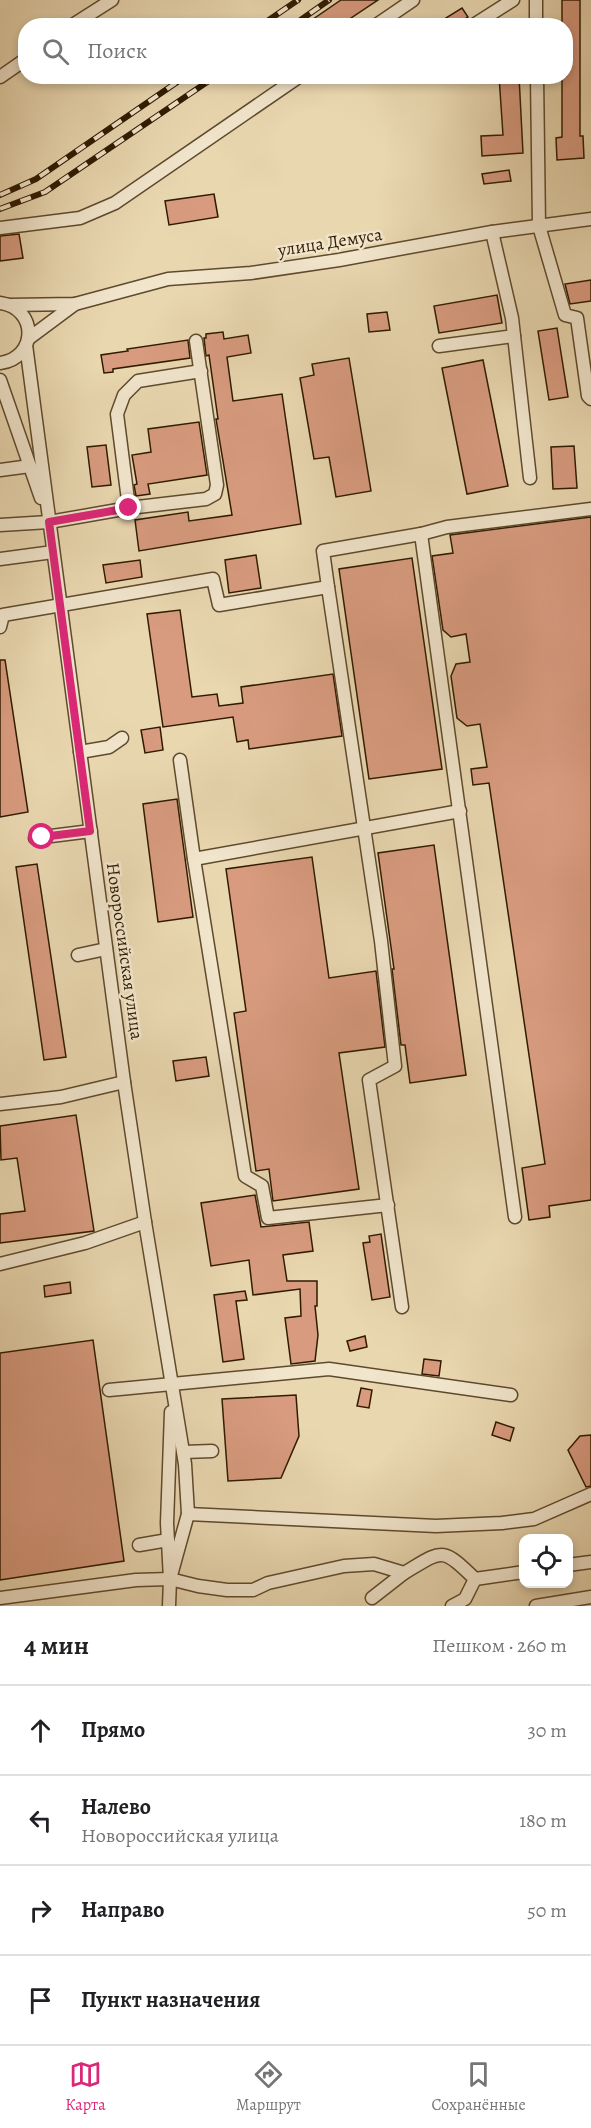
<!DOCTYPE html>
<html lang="ru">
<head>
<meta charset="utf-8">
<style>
	body { margin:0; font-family:Alegreya,serif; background:#f6f6f6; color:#202124 }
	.controls { position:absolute; right:18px; bottom:18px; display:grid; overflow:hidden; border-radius:12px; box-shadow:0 3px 9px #0003 }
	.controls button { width:54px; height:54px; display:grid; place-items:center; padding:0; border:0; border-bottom:2px solid #e0e0e0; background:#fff; color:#202124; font:30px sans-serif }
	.stop { position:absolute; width:18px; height:18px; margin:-14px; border:4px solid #db2777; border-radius:50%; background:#fff }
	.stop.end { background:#db2777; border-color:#fff; box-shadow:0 2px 6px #0008 }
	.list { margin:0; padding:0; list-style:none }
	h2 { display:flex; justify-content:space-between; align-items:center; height:78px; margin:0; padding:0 24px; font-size:26px }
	h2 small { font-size:20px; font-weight:400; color:#757577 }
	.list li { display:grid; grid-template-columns:39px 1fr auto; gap:18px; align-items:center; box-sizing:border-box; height:90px; padding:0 24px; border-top:2px solid #e0e0e0 }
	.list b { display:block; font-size:22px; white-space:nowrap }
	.list p { margin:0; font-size:20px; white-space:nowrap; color:#757577 }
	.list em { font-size:20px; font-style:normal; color:#757577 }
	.icon { flex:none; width:33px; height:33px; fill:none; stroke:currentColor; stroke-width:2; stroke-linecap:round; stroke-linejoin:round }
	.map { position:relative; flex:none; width:591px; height:1606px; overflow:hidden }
	.search { position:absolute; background:#fff; box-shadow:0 3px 9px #0003; left:18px; right:18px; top:18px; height:66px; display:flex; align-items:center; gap:15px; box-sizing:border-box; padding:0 21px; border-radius:24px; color:#757577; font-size:22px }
	.sheet { height:438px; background:#fff }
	nav { display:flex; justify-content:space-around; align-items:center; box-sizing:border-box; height:84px; border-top:2px solid #e0e0e0; background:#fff; font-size:16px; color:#757577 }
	nav a { display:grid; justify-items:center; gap:3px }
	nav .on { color:#db2777 }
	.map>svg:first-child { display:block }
</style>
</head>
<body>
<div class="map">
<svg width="591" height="1606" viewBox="0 0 591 1606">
	<rect width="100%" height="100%" fill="#e9d7b0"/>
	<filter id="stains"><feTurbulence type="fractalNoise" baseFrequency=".00333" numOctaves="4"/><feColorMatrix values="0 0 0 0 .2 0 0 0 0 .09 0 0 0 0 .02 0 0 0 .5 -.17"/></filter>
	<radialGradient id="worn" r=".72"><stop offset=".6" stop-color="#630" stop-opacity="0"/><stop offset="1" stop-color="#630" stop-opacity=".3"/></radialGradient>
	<!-- building -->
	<g fill="#d89b7f" stroke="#301b01" stroke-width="1.5">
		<polygon points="341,0 378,0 339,26 303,26"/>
		<polygon points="562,0 580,0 580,136 583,136 584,158 557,160 556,138 562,137 562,76 566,76 566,26 562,26"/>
		<polygon points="462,8 468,17 454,26 433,26"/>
		<polygon points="499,76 519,76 523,153 482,156 481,136 503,135"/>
		<polygon points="509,170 511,181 484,184 482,174"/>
		<polygon points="214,194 218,217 169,225 165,201"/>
		<polygon points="19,234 23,258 0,261 0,236"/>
		<polygon points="591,280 591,301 570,304 565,284"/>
		<polygon points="497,295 502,323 439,333 434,306"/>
		<polygon points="387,312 390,330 369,332 367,314"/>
		<polygon points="557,328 568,397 549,400 538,331"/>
		<polygon points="223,332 224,339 248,335 251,353 227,357 233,401 282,394 301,524 139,551 135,520 188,512 189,521 232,515 216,419 218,419 209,355 206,356 204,338 206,338 206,334"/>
		<polygon points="188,340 190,358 113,369 113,372 104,373 101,355 128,351 127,349"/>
		<polygon points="349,358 371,491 336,497 329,457 314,459 300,378 314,375 312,364"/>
		<polygon points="483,360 508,486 467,494 442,368"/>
		<polygon points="199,422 207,475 148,484 150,494 136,496 134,485 137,484 132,455 151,452 148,429"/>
		<polygon points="106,445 111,485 92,487 87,447"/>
		<polygon points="574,446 577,488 553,489 551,447"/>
		<polygon points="591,517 591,1200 549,1206 550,1217 529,1220 522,1168 545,1164 489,783 473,785 471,769 487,767 480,724 467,726 457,718 451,676 456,664 470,662 466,634 451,637 443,630 432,556 453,553 450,535"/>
		<polygon points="256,555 261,588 229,593 225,560"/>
		<polygon points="412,558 442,769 369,779 339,569"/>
		<polygon points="140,560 142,577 106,583 103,565"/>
		<polygon points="180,610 192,697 217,694 219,706 243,703 241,687 333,674 342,736 249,749 248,740 237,742 233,717 163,727 147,614"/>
		<polygon points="0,660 5,660 28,812 0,817"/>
		<polygon points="160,727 163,750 145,753 141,730"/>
		<polygon points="177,799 193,917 158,922 143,804"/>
		<polygon points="434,845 466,1075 410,1083 405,1045 401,1045 392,969 394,969 378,853"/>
		<polygon points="312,857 329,978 376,971 385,1047 339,1053 359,1189 273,1201 269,1169 256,1171 234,1013 246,1011 226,869"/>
		<polygon points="37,864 66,1057 44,1060 16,867"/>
		<polygon points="206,1057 209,1076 176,1081 173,1061"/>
		<polygon points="76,1115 94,1231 0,1243 0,1214 25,1211 17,1158 1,1160 0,1126"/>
		<polygon points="255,1195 261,1227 309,1222 313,1251 283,1255 287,1281 317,1281 317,1306 315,1306 318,1335 315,1361 291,1364 285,1318 301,1316 300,1289 253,1295 249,1260 211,1266 201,1203"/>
		<polygon points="381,1234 390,1297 372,1300 363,1243 370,1242 369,1236"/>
		<polygon points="70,1282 71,1293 45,1297 44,1286"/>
		<polygon points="245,1291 247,1300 236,1301 244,1359 223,1362 214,1295"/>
		<polygon points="365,1336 367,1347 350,1351 347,1341"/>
		<polygon points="93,1340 124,1561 0,1580 0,1353"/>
		<polygon points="424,1359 441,1361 439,1376 422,1374"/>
		<polygon points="361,1388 372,1390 369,1408 357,1406"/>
		<polygon points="296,1395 299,1436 281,1478 228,1481 222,1399"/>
		<polygon points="496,1422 514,1428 510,1441 492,1435"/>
		<polygon points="591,1435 591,1486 586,1487 568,1450 580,1436"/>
	</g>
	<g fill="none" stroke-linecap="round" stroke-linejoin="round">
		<!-- minor casing -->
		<g stroke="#5e4a2d" stroke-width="15">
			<g id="minor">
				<polyline points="536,0 536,26"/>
				<polyline points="71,26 112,0"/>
				<polyline points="375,26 413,0"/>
				<polyline points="472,26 513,0"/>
				<polyline points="537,76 539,226 565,315 577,318 588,396 591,399"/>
				<polyline points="0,77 26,59"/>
				<polyline points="0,228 80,218 115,203 300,76"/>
				<polyline points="492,232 512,318 530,478"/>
				<path d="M 0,303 C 38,308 38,358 0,363"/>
				<polyline points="10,305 75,304 168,279 251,273 339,260 492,232 591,219"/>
				<polyline points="28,339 75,304"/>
				<polyline points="26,345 124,1082 145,1222 185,1464 188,1514 170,1579"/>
				<polyline points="439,346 514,336"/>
				<polyline points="0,380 41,498"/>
				<polyline points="0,470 30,466"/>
				<polyline points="129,508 117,414 124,395 138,381 201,371"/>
				<polyline points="0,525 49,522 129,508 206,499 215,494 217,485 196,341"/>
				<polyline points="421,534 515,1217"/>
				<polyline points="0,559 53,552"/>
				<polyline points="328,587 381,941 395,1066 369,1080 402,1307"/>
				<polyline points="0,627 3,615 213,579 219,605 328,587 323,551 421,534 447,527 591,509"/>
				<polyline points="80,752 109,747 122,738"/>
				<polyline points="180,760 194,859 245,1176 262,1186 268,1218 388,1205"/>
				<polyline points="35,838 91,831"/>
				<polyline points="194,859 460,811"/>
				<polyline points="78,955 106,949"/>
				<polyline points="0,1104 61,1097 124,1082"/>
				<polyline points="0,1264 85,1243 145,1222"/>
				<polyline points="109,1390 329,1369 511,1395"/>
				<polyline points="184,1452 212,1451"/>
				<polyline points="188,1514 436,1526 502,1523 534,1519 591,1494"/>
				<polyline points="139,1545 168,1540"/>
				<polyline points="568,1565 591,1562"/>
				<path d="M 0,1598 L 136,1580 L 170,1579 L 198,1586 L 227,1590 L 253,1590 L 268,1583 L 344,1566 L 374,1564 L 404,1573 C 443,1550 441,1546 475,1579 L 524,1572"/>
				<polyline points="372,1598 404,1573"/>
				<polyline points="169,1606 170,1579 167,1523 171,1412"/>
				<polyline points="452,1606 465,1599 475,1579"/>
				<polyline points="536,1606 591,1597"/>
			</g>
		</g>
		<!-- minor -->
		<use href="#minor" stroke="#f1e5cc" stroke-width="12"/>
		<!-- rail casing -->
		<g stroke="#301b01" stroke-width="6">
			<g id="rail">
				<polyline points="260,26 298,0"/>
				<polyline points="292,26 329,0"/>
				<polyline points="0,195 36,179 186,76"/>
				<polyline points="0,209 45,192 216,76"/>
			</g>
		</g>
		<!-- rail -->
		<use href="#rail" stroke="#f1e5cc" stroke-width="4" stroke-dasharray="11" stroke-linecap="butt"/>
	</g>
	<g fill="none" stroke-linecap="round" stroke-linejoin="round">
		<!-- route -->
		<polyline stroke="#db2777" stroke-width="8" points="42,837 90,831 49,522 129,508"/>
	</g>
	<g text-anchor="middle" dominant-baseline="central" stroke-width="5" stroke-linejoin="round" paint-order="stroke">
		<!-- street labels -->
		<g font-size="18" fill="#301b01" stroke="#f1e5cc">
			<text transform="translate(330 242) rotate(-9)">улица Демуса</text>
			<text transform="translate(125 951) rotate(82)">Новороссийская улица</text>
		</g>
	</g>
	<rect width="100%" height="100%" filter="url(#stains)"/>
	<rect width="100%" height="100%" fill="url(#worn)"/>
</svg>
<div class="controls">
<button><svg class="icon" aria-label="locate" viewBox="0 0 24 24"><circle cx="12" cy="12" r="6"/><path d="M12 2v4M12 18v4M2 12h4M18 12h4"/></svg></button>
</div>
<div class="stop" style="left:42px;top:837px"></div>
<div class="stop end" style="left:129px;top:508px"></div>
<div class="search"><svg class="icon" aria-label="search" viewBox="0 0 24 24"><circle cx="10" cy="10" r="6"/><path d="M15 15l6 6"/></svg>Поиск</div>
</div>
<section class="sheet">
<h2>4 мин<small>Пешком · 260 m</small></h2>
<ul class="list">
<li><svg class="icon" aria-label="ahead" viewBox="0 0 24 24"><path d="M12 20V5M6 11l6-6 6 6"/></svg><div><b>Прямо</b></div><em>30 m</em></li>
<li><svg class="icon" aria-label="left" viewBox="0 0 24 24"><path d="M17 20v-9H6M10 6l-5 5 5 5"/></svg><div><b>Налево</b><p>Новороссийская улица</p></div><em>180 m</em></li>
<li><svg class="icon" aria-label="right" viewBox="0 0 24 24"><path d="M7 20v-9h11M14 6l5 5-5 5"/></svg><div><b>Направо</b></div><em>50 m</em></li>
<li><svg class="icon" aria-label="arrive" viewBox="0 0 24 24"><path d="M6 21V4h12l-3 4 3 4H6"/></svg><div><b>Пункт назначения</b></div></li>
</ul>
</section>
<nav>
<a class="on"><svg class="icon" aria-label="map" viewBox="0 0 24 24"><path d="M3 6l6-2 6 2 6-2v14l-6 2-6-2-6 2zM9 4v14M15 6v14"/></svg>Карта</a>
<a><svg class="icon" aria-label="directions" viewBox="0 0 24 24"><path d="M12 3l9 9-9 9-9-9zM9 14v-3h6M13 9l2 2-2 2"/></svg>Маршрут</a>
<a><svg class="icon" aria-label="saved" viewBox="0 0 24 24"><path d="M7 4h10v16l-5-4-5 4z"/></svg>Сохранённые</a>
</nav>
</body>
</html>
